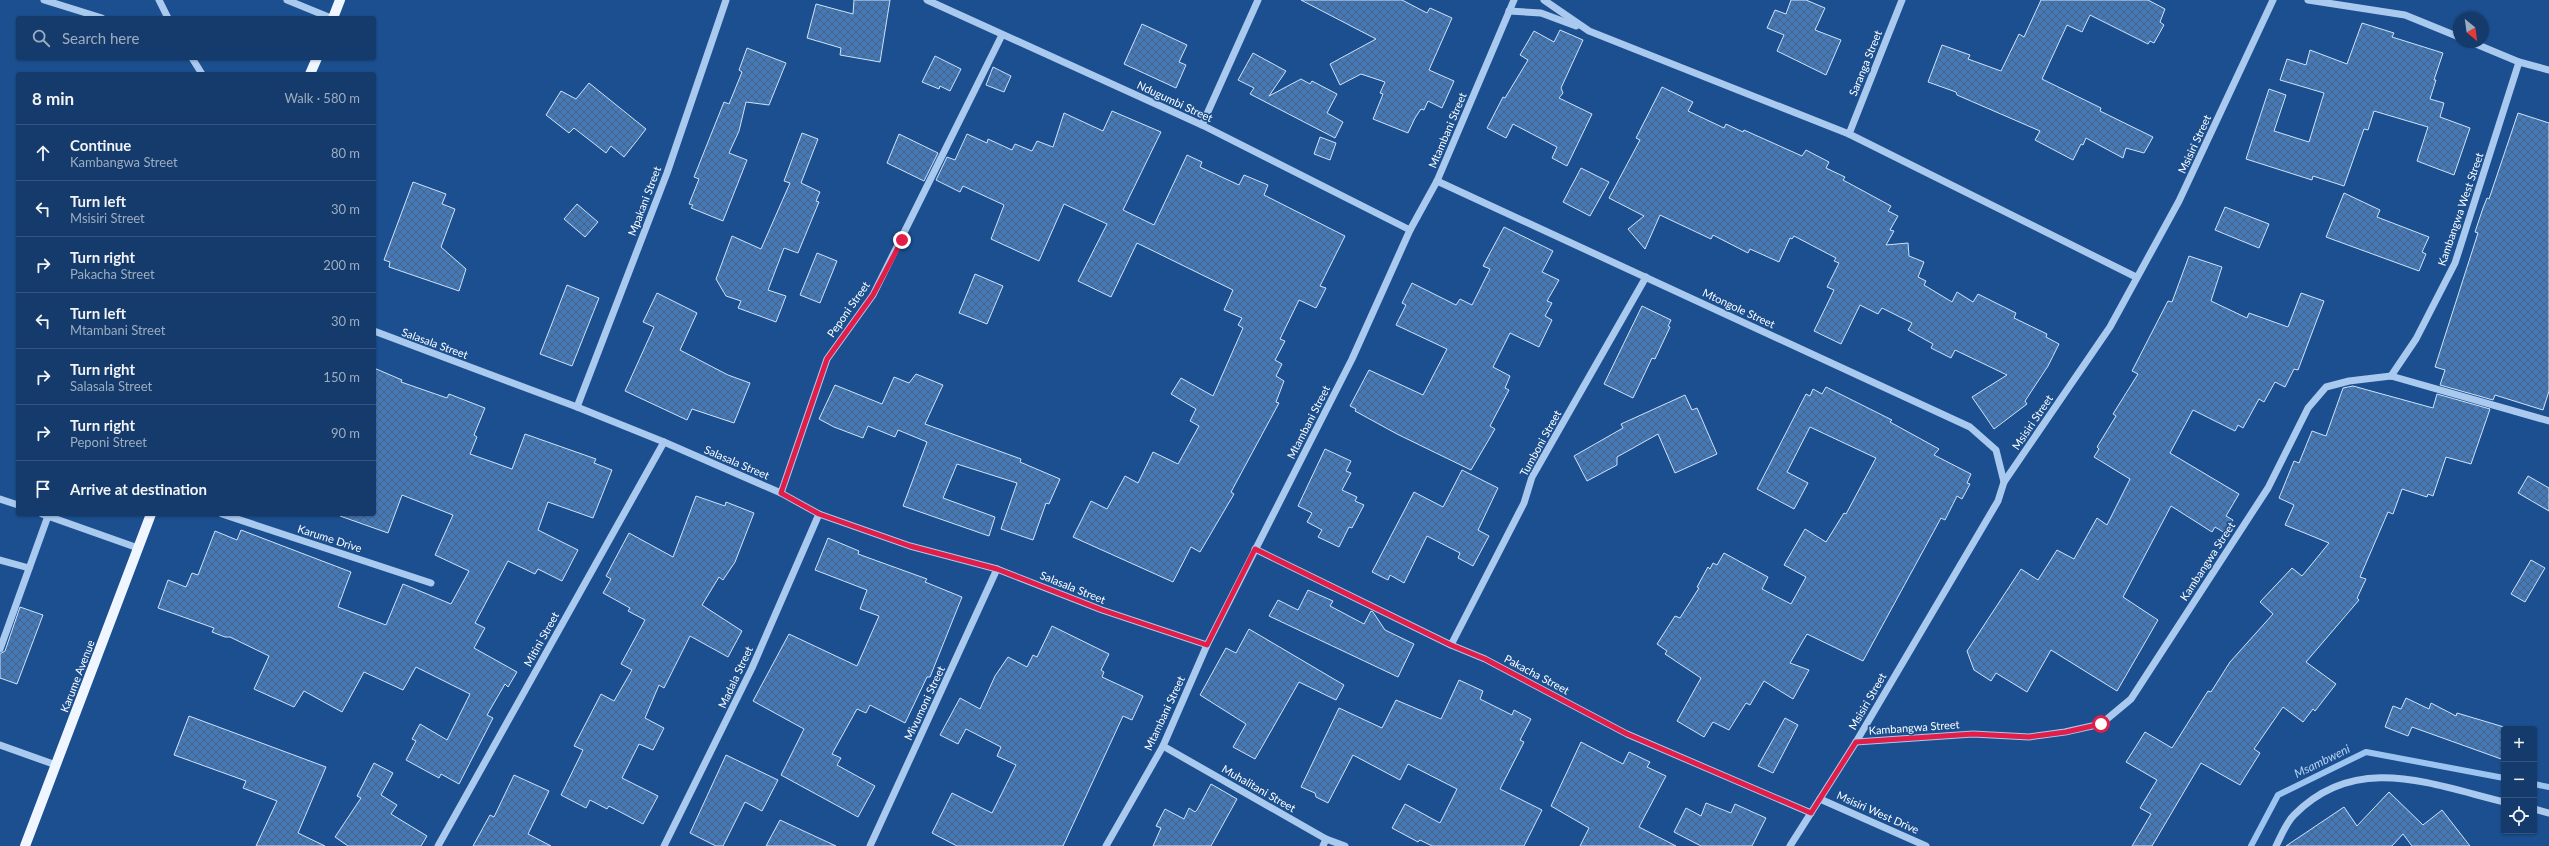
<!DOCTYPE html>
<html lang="en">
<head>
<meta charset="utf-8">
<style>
	body { margin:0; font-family:Lato,sans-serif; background:#214673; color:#f1f3f6 }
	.controls { position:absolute; right:12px; bottom:12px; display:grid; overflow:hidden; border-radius:4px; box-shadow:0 1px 3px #0004 }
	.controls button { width:36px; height:36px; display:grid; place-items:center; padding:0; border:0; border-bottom:1px solid #33557e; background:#143b6b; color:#f1f3f6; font:20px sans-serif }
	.compass { position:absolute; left:2453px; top:12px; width:36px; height:36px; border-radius:50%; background:#143b6b; box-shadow:0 1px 3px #0004; rotate:151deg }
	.stop { position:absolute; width:12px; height:12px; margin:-9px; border:3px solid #e11d48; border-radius:50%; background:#fff }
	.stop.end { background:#e11d48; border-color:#fff; box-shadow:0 1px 4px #0008 }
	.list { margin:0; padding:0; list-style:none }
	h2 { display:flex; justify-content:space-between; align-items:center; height:52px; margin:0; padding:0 16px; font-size:17px }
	h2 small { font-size:13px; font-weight:400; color:#9dadc1 }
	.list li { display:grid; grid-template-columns:26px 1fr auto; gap:12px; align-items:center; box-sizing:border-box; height:56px; padding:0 16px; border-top:1px solid #33557e }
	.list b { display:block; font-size:15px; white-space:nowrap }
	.list p { margin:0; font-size:13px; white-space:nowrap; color:#9dadc1 }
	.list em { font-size:13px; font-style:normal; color:#9dadc1 }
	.icon { flex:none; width:22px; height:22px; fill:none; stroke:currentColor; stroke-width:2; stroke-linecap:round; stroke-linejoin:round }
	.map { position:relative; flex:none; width:2549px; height:846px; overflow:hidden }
	.search { position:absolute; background:#143b6b; box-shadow:0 1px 3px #0004; left:16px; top:16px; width:360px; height:44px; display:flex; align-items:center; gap:10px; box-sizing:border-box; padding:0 14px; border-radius:4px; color:#9dadc1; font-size:15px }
	.panel { position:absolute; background:#143b6b; box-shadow:0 1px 3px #0004; left:16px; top:72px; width:360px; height:444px; border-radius:4px }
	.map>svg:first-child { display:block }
</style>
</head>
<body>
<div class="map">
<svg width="2549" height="846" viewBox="0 0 2549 846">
	<defs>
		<pattern id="building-cross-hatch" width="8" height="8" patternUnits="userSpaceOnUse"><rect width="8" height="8" fill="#4478b7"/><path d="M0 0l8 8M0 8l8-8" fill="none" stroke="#486282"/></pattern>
	</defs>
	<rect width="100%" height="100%" fill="#1b4f8f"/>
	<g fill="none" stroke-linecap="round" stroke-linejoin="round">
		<!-- stream -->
		<g stroke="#9cc4f0" stroke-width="6">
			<polyline points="2534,784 2549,787"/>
			<polyline points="2251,846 2278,795 2366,752 2504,778"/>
		</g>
	</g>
	<!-- building -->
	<g fill="url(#building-cross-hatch)" stroke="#cfe3fa">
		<polygon points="854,0 890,0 880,62 840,55 841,48 807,38 816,4 853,14"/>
		<polygon points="1301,0 1402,0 1427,13 1430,8 1452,18 1429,70 1454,81 1442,108 1428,101 1424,110 1421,109 1415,118 1408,133 1373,119 1383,94 1380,93 1385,82 1361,74 1340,85 1330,64 1376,39"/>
		<polygon points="1791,0 1806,0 1825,8 1815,30 1841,40 1826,75 1777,51 1784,35 1767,28 1775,10 1786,14"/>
		<polygon points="2041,0 2148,0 2165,9 2160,22 2164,25 2154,43 2150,41 2148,44 2090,15 2082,32 2067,25 2042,79 2101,108 2100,111 2153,137 2144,153 2126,148 2123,158 2086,138 2083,145 2081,144 2073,160 2035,140 2040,131 1957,95 1956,92 1928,82 1942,45 1970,55 1968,59 2001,71 2019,34 2024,37"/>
		<polygon points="2362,23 2394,33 2392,37 2443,53 2434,80 2436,80 2430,99 2444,103 2440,117 2470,128 2454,175 2417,161 2428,127 2374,111 2368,130 2364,129 2344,186 2313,176 2312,180 2246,159 2269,89 2286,95 2274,131 2309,142 2324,93 2280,80 2287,59 2306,65 2310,50 2347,64"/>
		<polygon points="1142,24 1187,45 1179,62 1186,65 1176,88 1124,64"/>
		<polygon points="1560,30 1583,40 1561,88 1563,93 1559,98 1592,114 1567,166 1552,158 1557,147 1513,124 1506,138 1487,128 1503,97 1505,98 1528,60 1520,55 1534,31 1554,42"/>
		<polygon points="747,48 786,63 769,105 746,102 739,131 729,153 747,160 723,221 691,208 693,205 689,204 699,179 694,177 724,102 729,104 742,72 739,70"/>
		<polygon points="1253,53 1286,71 1269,96 1301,79 1310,84 1312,81 1337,94 1327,113 1343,122 1335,138 1250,94 1254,88 1238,80"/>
		<polygon points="935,56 961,69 950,91 940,86 939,89 922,82"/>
		<polygon points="993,67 1011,76 1004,92 986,85"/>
		<polygon points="589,83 646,129 624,157 611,146 606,153 574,128 569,133 546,115 561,91 576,99"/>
		<polygon points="1662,87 1693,102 1688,111 1724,128 1726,124 1743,132 1744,130 1802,156 1806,150 1829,162 1826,168 1845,177 1843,180 1891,206 1888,211 1898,216 1890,230 1894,231 1886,245 1908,243 1909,256 1924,262 1918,277 1926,281 1924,285 1952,302 1957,292 1973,302 1978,294 2016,313 2014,318 2047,334 2046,337 2059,344 2048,366 2025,401 2027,404 1994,429 1972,397 2007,375 1955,350 1951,358 1931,348 1933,344 1908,330 1912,323 1882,308 1878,314 1860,305 1841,344 1814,331 1834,290 1827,287 1839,263 1834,261 1836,258 1794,236 1792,239 1790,238 1779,262 1750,249 1748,253 1713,235 1711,239 1660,215 1645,249 1628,229 1644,216 1609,198 1640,140 1636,138"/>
		<polygon points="1112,111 1161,132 1123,210 1154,225 1187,155 1202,162 1200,167 1239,185 1244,175 1268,185 1264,195 1345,236 1320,286 1326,288 1316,308 1299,300 1280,339 1285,341 1275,360 1282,364 1276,376 1284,381 1276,402 1279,403 1231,492 1234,494 1200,552 1191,547 1173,582 1073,537 1091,501 1107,509 1125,476 1138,483 1153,452 1178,464 1199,426 1190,421 1196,409 1171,394 1181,378 1213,396 1243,328 1238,325 1242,318 1224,310 1233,290 1137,243 1111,297 1078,281 1107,224 1064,204 1039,261 991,239 1004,205 963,186 960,192 936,180 947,157 955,160 967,134 987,143 988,139 1012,150 1015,144 1032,151 1037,141 1053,147 1064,113 1103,131"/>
		<polygon points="2518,113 2549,123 2549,391 2543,410 2495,395 2493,400 2440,385 2445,370 2435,367 2478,233 2475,232 2483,208 2487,198 2489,199"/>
		<polygon points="802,133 818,139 801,183 820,192 816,201 819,202 798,253 784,248 768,290 786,296 776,322 738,308 741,301 726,296 716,279 732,236 761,249 790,183 784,181"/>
		<polygon points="899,134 938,153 924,181 887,163"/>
		<polygon points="1320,137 1336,143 1330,160 1314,154"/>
		<polygon points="1581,168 1609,182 1590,216 1563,202"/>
		<polygon points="413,182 446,194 442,204 455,209 441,247 466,269 459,291 389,267 390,262 384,260"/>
		<polygon points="2344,193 2380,210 2377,217 2429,237 2422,252 2426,254 2419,271 2326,237"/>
		<polygon points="577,204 598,222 585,237 564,219"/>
		<polygon points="2225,207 2269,224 2259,248 2215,230"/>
		<polygon points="1504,227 1553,251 1542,272 1559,280 1547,301 1552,303 1545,316 1552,320 1539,347 1510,333 1493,367 1510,376 1505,388 1509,390 1490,426 1495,429 1471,470 1397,434 1355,411 1356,409 1350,406 1369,370 1423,395 1447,349 1396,325 1406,305 1402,303 1412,283 1456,305 1460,299 1472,305 1490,269 1483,266"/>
		<polygon points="817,253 837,261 820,303 800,295"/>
		<polygon points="2189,256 2222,267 2211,301 2247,318 2249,313 2288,327 2301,293 2324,301 2298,370 2294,369 2285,387 2275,382 2264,402 2259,399 2243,428 2238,425 2235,431 2193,410 2170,453 2239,494 2226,516 2233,520 2225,533 2215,527 2212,532 2171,506 2123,597 2158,620 2117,691 2051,650 2027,692 1996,673 1991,681 1974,670 1967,651 2021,569 2038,580 2057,550 2074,559 2097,518 2107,525 2130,479 2094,457 2099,449 2097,447 2116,416 2113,414 2138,374 2132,371 2168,301 2172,302"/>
		<polygon points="975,274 1003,286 987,324 959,313"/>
		<polygon points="567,285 599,298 572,366 540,354"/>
		<polygon points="657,293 697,313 680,350 728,375 750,383 734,423 692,409 687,420 625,391 654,327 643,322"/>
		<polygon points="1642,306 1671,320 1668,326 1670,327 1655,359 1652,358 1633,398 1604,384"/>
		<polygon points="374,368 402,380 401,382 447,398 449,394 485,408 474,435 477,437 470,454 512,469 525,434 596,459 594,463 612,470 593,518 548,502 538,530 578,550 562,581 538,569 535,574 508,561 475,623 485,628 474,648 517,672 508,687 505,684 487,715 493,718 459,784 441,774 439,778 406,760 416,741 412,739 420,724 447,740 470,694 416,667 403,690 364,672 342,712 304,691 294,707 254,689 269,656 230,637 225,637 212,632 214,628 158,608 168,580 186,587 192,573 198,575 215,531 237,540 241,530 351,572 338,607 386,625 403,584 451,604 469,571 435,555 453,515 402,495 388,533 340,516 341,514 374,514"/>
		<polygon points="916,374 943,385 925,424 1021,459 1020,462 1060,479 1049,504 1046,503 1033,540 1001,529 1017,483 957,464 943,498 995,517 989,536 903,506 927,442 898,430 895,437 868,426 863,438 834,427 819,419 835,385 882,404 894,377 909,383"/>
		<polygon points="2353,386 2433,408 2437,394 2490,409 2471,464 2446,457 2433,496 2428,494 2427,497 2402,489 2393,514 2388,512 2360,577 2366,579 2357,598 2359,600 2306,662 2336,684 2315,711 2313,709 2303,722 2283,707 2254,749 2260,753 2240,785 2201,763 2152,846 2132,846 2151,814 2140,808 2157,780 2126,762 2145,732 2172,748 2208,691 2211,692 2230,662 2273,614 2260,602 2292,568 2302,576 2329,543 2285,525 2294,505 2279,498 2294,461 2299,463 2312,431 2326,436 2343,388"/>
		<polygon points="1826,387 1892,420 1890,422 1939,449 1934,455 1971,474 1967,483 1970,484 1962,499 1957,496 1945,520 1941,518 1863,661 1807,634 1790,663 1809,670 1793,699 1764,681 1750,705 1746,703 1729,730 1713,722 1704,737 1677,721 1701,678 1665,654 1667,651 1657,644 1675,616 1680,618 1699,588 1697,587 1708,567 1710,569 1713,563 1717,565 1724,553 1768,577 1762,589 1791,604 1806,577 1784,565 1805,529 1826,542 1844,513 1846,514 1876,458 1810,427 1787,472 1808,483 1794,509 1757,489 1806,394 1810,396 1813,389 1822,394"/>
		<polygon points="1685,395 1692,410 1697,408 1717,454 1675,473 1658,434 1617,457 1617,465 1587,481 1574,456 1623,428 1621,424"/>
		<polygon points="1325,449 1351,461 1346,471 1351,473 1342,490 1357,497 1355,501 1364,505 1352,528 1349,527 1339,547 1318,537 1322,530 1307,522 1312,513 1298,506"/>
		<polygon points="1462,470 1498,488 1479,528 1478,530 1489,536 1473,566 1458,558 1460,553 1427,536 1404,583 1390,575 1388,580 1372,572 1414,492 1443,507"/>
		<polygon points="2528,476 2549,488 2549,511 2518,493"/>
		<polygon points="696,496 725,506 726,502 754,513 735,562 723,580 719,577 702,605 742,631 728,657 690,636 664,688 659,685 645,718 664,728 653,750 639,744 622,778 658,796 643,824 609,806 607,809 590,800 586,808 561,795 583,750 574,746 601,694 614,701 632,670 621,664 645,620 628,611 630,608 603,593 611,579 606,576 629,533 673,557"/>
		<polygon points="828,538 859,551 858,554 927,579 925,582 962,597 930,677 927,677 905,723 870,705 866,713 857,709 832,754 841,758 837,765 875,786 858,817 781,775 804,729 753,701 789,634 857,666 879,616 860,609 867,590 815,570"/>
		<polygon points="2531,560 2545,568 2525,602 2511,594"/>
		<polygon points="1308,590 1333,601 1330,606 1364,624 1371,611 1373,612 1385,630 1414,644 1398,677 1269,616 1278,600 1298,610"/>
		<polygon points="20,607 43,615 17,684 0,678 0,654 5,651"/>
		<polygon points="1052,626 1109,654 1101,670 1104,672 1102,677 1143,696 1132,720 1123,716 1063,846 957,846 932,833 952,793 992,813 1016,765 997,756 1001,747 966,729 958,744 940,735 960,698 980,709 995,676 1008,657 1027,667 1033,655 1037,657"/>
		<polygon points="1249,629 1344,685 1336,700 1299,682 1255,759 1233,747 1246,724 1200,695 1226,648 1236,653"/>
		<polygon points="1459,680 1483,691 1480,699 1512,715 1514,710 1531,719 1520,740 1524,742 1500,789 1542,810 1524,846 1432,846 1420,840 1418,842 1392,828 1405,804 1440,823 1457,789 1408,764 1400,780 1353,755 1328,803 1316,797 1315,793 1301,787 1339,708 1382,728 1396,700 1441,719"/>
		<polygon points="2406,698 2429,709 2431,703 2456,716 2457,713 2504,727 2504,760 2412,727 2408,736 2385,727 2393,706 2401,709"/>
		<polygon points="189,716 326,767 298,833 325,846 256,846 277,801 243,788 246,781 174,755"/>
		<polygon points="1785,718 1798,725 1773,773 1758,766"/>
		<polygon points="1581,742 1623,764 1629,752 1650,762 1647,767 1666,776 1639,827 1676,846 1580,846 1589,828 1551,806"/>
		<polygon points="726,755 778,780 762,811 745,802 723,846 716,846 690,833"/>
		<polygon points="374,763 393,773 381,795 397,805 391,814 427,836 421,846 348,846 335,837 361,798 357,796"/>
		<polygon points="514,775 549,791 528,834 551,846 473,846 490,815 494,817"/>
		<polygon points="1211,784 1237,799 1211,846 1153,846 1161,828 1156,826 1165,809 1184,819 1189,808 1195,812 1197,810"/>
		<polygon points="2389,792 2423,825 2442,810 2470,846 2412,846 2403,834 2392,846 2286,846 2344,807 2357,826"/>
		<polygon points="1706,803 1731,813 1735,804 1766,818 1752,846 1701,846 1674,832 1686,808 1701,816"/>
		<polygon points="780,820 836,846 766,846"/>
	</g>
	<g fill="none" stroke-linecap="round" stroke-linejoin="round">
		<!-- minor -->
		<g stroke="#a9c9ee" stroke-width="7">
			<polyline points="44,0 102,18"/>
			<polyline points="159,0 168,18"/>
			<polyline points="287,0 331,18"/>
			<polyline points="927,0 1202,125 1410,230"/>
			<polyline points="1544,0 1589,31 1849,134 2136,277"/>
			<polyline points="2308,0 2405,15 2459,37"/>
			<polyline points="1509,11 1541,13 1576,26"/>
			<polyline points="2471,42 2519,62 2549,70"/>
			<polyline points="192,58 202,74"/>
			<polyline points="1202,125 1258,0"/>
			<polyline points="1849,134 1902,0"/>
			<polyline points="1437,181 1970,427 1996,450 2004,482"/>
			<polyline points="374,331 577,407 664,442 781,493 819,514 910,546 997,569 1102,610 1207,645"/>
			<polyline points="2391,376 2416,339 2455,263 2519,62"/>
			<polyline points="577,407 667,173 726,0"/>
			<polyline points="781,493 827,359 873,295 1002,35"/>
			<polyline points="0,499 18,505"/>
			<polyline points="42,514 138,548"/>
			<polyline points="222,514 431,583"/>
			<polyline points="1255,549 1451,645 1485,659 1627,734 1811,813"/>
			<polyline points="0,560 29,568"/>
			<polyline points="1451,645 1524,503 1532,477 1646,277"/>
			<polyline points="0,649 48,516"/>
			<polyline points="1856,742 1973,734 2029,737 2065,732 2101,724 2131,699 2268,488 2308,408 2326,387 2349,381 2391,376 2549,421"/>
			<polyline points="0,745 56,765"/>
			<polyline points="1163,746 1326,839 1345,846"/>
			<polyline points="1820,799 1926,846"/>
			<polyline points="2534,809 2549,813"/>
			<polyline points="438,846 664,442"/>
			<polyline points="664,846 752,668 819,514"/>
			<polyline points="870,846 997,569"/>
			<polyline points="1106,846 1163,746 1207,645 1352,359 1410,230 1437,181 1514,0"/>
			<polyline points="1323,846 1326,839"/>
			<polyline points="1790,846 1856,742 1998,501 2004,482 2110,327 2179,201 2273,0"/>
			<path d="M 2276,846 C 2281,836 2286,823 2294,815 C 2356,752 2430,784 2504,802"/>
		</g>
		<!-- major -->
		<g stroke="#f0f6ff" stroke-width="10">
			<polyline points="333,18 340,0"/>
			<polyline points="310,74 317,58"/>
			<polyline points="25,846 151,514"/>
		</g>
	</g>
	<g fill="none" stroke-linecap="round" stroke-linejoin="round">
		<!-- route -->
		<polyline stroke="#e11d48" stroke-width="5" points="902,240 873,295 827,359 781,493 819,514 910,546 997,569 1102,610 1207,645 1255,549 1451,645 1485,659 1627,734 1811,813 1856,742 1973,734 2029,737 2066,732 2101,724"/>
	</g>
	<g text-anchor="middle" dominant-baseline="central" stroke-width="3.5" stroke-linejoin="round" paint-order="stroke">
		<!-- street labels -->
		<g font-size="11" fill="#fff" stroke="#1b4f8f">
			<text transform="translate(1865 63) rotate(-68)">Saranga Street</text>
			<text transform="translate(1175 101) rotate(25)">Ndugumbi Street</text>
			<text transform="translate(1447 130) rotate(-67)">Mtambani Street</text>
			<text transform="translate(2194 144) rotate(-65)">Msisiri Street</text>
			<text transform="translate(644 201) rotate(-69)">Mpakani Street</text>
			<text transform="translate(2460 209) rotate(-71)">Kambangwa West Street</text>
			<text transform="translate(1739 308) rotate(25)">Mtongole Street</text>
			<text transform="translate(848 309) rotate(-55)">Peponi Street</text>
			<text transform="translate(435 343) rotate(20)">Salasala Street</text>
			<text transform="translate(1308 422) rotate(-63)">Mtambani Street</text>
			<text transform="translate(2032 422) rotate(-56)">Msisiri Street</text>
			<text transform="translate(1540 443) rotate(-61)">Tumboni Street</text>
			<text transform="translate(737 462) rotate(23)">Salasala Street</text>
			<text transform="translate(330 538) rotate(18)">Karume Drive</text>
			<text transform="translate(2207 561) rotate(-57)">Kambangwa Street</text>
			<text transform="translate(1073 587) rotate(22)">Salasala Street</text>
			<text transform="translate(541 639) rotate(-61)">Mitini Street</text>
			<text transform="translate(1537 674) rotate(28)">Pakacha Street</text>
			<text transform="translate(77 676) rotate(-69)">Karume Avenue</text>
			<text transform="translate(735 677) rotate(-65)">Madala Street</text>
			<text transform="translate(1867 701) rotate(-60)">Msisiri Street</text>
			<text transform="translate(924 703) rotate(-65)">Mivumoni Street</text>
			<text transform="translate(1164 713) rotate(-65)">Mtambani Street</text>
			<text transform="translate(1914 727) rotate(-4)">Kambangwa Street</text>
			<text transform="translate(1259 788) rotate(30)">Muhalitani Street</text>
			<text transform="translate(1878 812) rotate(24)">Msisiri West Drive</text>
		</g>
		<!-- water labels -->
		<g font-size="12" font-style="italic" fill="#b5d3f5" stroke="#1b4f8f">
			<text transform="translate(2322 761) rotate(-26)">Msambweni</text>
		</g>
	</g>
</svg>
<div class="controls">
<button>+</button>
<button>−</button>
<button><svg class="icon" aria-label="locate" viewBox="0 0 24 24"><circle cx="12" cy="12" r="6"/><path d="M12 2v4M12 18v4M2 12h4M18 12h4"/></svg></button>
</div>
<svg class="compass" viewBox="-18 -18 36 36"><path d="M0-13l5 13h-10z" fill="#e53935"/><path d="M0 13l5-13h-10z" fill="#9dadc1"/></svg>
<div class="stop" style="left:2101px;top:724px"></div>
<div class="stop end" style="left:902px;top:240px"></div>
<div class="search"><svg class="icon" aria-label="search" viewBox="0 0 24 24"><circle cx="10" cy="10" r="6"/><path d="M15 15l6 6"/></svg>Search here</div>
<section class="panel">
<h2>8 min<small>Walk · 580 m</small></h2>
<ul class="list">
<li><svg class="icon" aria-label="ahead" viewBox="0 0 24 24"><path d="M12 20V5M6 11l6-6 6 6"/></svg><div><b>Continue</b><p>Kambangwa Street</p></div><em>80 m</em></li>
<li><svg class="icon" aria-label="left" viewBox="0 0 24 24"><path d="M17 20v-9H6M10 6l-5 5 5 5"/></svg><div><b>Turn left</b><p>Msisiri Street</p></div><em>30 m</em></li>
<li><svg class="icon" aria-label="right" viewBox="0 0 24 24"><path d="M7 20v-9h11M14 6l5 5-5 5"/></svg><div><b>Turn right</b><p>Pakacha Street</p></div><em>200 m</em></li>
<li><svg class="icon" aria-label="left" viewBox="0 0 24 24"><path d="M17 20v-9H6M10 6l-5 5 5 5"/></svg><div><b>Turn left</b><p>Mtambani Street</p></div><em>30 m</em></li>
<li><svg class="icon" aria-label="right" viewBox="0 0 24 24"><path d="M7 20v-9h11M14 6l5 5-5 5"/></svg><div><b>Turn right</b><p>Salasala Street</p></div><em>150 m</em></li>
<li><svg class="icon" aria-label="right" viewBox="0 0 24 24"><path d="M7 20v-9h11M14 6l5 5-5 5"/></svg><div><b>Turn right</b><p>Peponi Street</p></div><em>90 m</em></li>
<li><svg class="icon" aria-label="arrive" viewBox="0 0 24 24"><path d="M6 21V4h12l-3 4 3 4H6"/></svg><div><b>Arrive at destination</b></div></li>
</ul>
</section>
</div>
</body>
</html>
